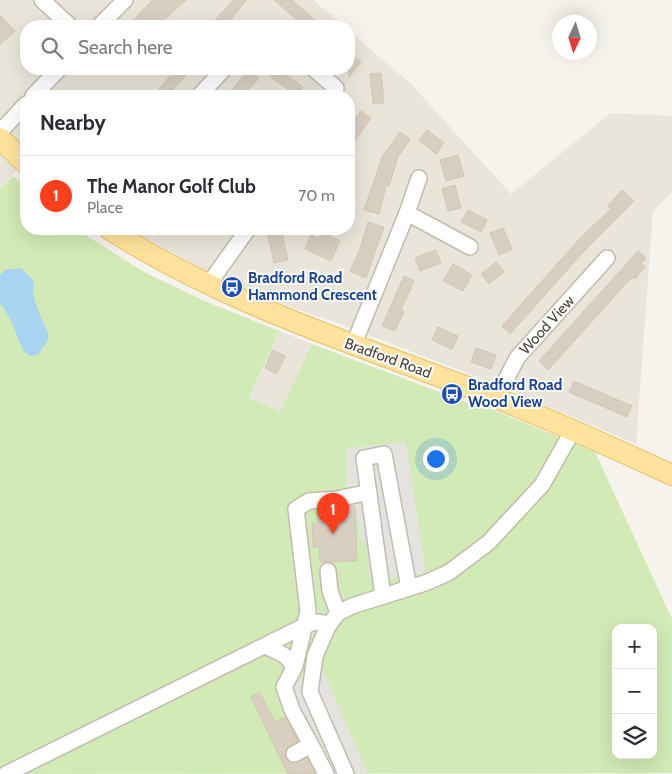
<!DOCTYPE html>
<html lang="en">
<head>
<meta charset="utf-8">
<style>
	body { margin:0; font-family:Cabin,sans-serif; background:#f7f7f7; color:#2b2b33 }
	.controls { position:absolute; right:15px; bottom:15px; display:grid; overflow:hidden; border-radius:10px; box-shadow:0 5px 20px #0002 }
	.controls button { width:45px; height:45px; display:grid; place-items:center; padding:0; border:0; border-bottom:1px solid #e1e1e2; background:#fff; color:#2b2b33; font:25px sans-serif }
	.compass { position:absolute; left:552px; top:15px; width:45px; height:45px; border-radius:50%; background:#fff; box-shadow:0 5px 20px #0002; rotate:184deg }
	.you { position:absolute; left:435px; top:458px; width:18px; height:18px; margin:-12px; border:4px solid #fff; border-radius:50%; background:#1a73e8; box-shadow:0 0 0 8px #1a73e833 }
	.badge { display:grid; place-items:center; width:32px; height:32px; border-radius:50%; background:#fc3f1d; color:#fff; font-size:16px; font-weight:700 }
	.pin { position:absolute; translate:-50% -41px; filter:drop-shadow(0 1px 2px #0008) }
	.pin::after { content:''; position:absolute; top:26px; width:18px; height:15px; background:inherit; clip-path:polygon(0 0,100% 0,50% 100%) }
	.list { margin:0; padding:0; list-style:none }
	h2 { display:flex; justify-content:space-between; align-items:center; height:65px; margin:0; padding:0 20px; font-size:21px }
	h2 small { font-size:16px; font-weight:400; color:#7c7c81 }
	.list li { display:grid; grid-template-columns:32px 1fr auto; gap:15px; align-items:center; box-sizing:border-box; height:80px; padding:0 20px; border-top:1px solid #e1e1e2 }
	.list b { display:block; font-size:19px; white-space:nowrap }
	.list p { margin:0; font-size:16px; white-space:nowrap; color:#7c7c81 }
	.list em { font-size:16px; font-style:normal; color:#7c7c81 }
	.icon { flex:none; width:28px; height:28px; fill:none; stroke:currentColor; stroke-width:2; stroke-linecap:round; stroke-linejoin:round }
	.map { position:relative; flex:none; width:672px; height:774px; overflow:hidden }
	.search { position:absolute; background:#fff; box-shadow:0 5px 20px #0002; left:20px; top:20px; width:335px; height:55px; display:flex; align-items:center; gap:12px; box-sizing:border-box; padding:0 18px; border-radius:20px; color:#7c7c81; font-size:19px }
	.panel { position:absolute; background:#fff; box-shadow:0 5px 20px #0002; left:20px; top:90px; width:335px; height:145px; border-radius:20px }
	.map>svg:first-child { display:block }
</style>
</head>
<body>
<div class="map">
<svg width="672" height="774" viewBox="0 0 672 774">
	<rect width="100%" height="100%" fill="#f6f3ec"/>
	<!-- residential -->
	<g fill="#eae5da">
		<polygon points="0,0 313,0 344,26 26,26 26,69 349,69 349,31 411,84 511,194 611,113 672,116 672,192 653,211 636,444 497,385 338,323 238,289 130,229 349,229 349,96 26,96 26,159 0,189"/>
		<polygon points="279,331 312,344 280,413 249,399"/>
	</g>
	<!-- green -->
	<path fill="#d2eab5" fill-rule="evenodd" d="M 13,176 L 26,187 L 26,229 L 76,229 L 144,272 L 202,300 L 279,331 L 249,398 L 280,412 L 312,344 L 479,407 L 489,408 L 595,452 L 672,619 L 672,773 L 0,774 L 0,189 ZM 616,628 L 653,628 L 653,755 L 616,755 Z"/>
	<!-- parking -->
	<g fill="#e5e3e0">
		<polygon points="406,442 426,573 370,581 366,542 361,542 356,506 347,506 347,448"/>
		<polygon points="324,672 368,774 329,774 287,685"/>
	</g>
	<!-- water -->
	<polygon fill="#a9d4f2" points="21,268 34,281 33,293 37,308 48,333 48,340 38,355 30,356 23,350 10,318 0,303 0,275 5,270"/>
	<!-- building -->
	<g fill="#d8cfc1" stroke="#d3c7b4">
		<polygon points="153,0 186,0 157,26 127,26"/>
		<polygon points="233,0 247,0 225,26 210,26"/>
		<polygon points="274,0 292,0 314,19 308,26 304,26"/>
		<polygon points="0,15 15,31 0,45"/>
		<polygon points="349,52 361,62 349,77"/>
		<polygon points="176,69 192,69 167,96 153,96"/>
		<polygon points="277,69 303,87 296,96 271,77"/>
		<polygon points="249,70 259,78 243,96 226,96"/>
		<polygon points="381,73 384,103 373,104 370,74"/>
		<polygon points="361,111 371,118 349,149 349,128"/>
		<polygon points="427,130 444,143 436,154 419,140"/>
		<polygon points="400,132 410,139 398,157 389,186 386,186 379,214 364,210 383,155"/>
		<polygon points="458,155 464,176 446,181 440,160"/>
		<polygon points="455,185 461,208 448,211 442,189"/>
		<polygon points="622,190 634,201 587,248 510,334 502,326 581,237 611,209 608,206"/>
		<polygon points="468,210 487,220 481,232 461,222"/>
		<polygon points="368,222 384,227 366,278 350,271 360,249"/>
		<polygon points="503,228 512,249 499,255 490,233"/>
		<polygon points="281,229 288,260 274,263 267,232"/>
		<polygon points="322,232 340,241 331,261 305,249 311,235 319,239"/>
		<polygon points="436,250 441,263 420,271 415,258"/>
		<polygon points="638,251 646,258 641,264 645,267 635,279 632,277 548,370 539,361"/>
		<polygon points="496,262 504,272 489,284 481,274"/>
		<polygon points="453,264 472,275 463,291 443,281"/>
		<polygon points="404,276 414,281 401,310 404,312 395,331 382,326"/>
		<polygon points="438,327 458,336 452,349 432,340"/>
		<polygon points="476,348 496,355 491,369 471,362"/>
		<polygon points="272,350 285,356 277,374 265,368"/>
		<polygon points="574,381 632,406 627,417 569,392"/>
		<polygon points="355,506 357,561 320,562 319,547 313,547 312,523 318,523 318,510"/>
		<polygon points="259,692 275,722 285,717 298,741 286,749 286,759 294,763 307,758 315,774 288,774 251,697"/>
	</g>
	<g fill="none" stroke-linecap="round" stroke-linejoin="round">
		<!-- minor casing -->
		<g stroke="#c2bbae" stroke-width="18">
			<g id="minor">
				<polyline points="42,0 70,26"/>
				<polyline points="99,26 125,0"/>
				<polyline points="314,69 336,88 335,96"/>
				<polyline points="33,96 59,69"/>
				<polyline points="199,96 224,69"/>
				<polyline points="0,132 26,104"/>
				<polyline points="407,213 470,247"/>
				<polyline points="208,285 248,229"/>
				<polyline points="353,346 407,213 419,178"/>
				<polyline points="496,399 517,358 607,258"/>
				<polyline points="328,571 330,591 338,613"/>
				<polyline points="383,596 364,458 384,454 409,588"/>
				<path d="M 264,646 C 277,651 292,656 293,670"/>
				<polyline points="311,745 326,774"/>
				<polyline points="294,754 311,745 292,710 284,687 295,666 308,611 296,509 309,501 337,499 369,492"/>
				<polyline points="6,774 306,625 316,622 330,624"/>
				<polyline points="346,774 310,692 315,656 328,626 338,613 352,606 425,583 448,573 488,543 542,485 573,430"/>
			</g>
		</g>
		<!-- major casing -->
		<g stroke="#e6c16a" stroke-width="22">
			<g id="major">
				<polyline points="0,138 26,164"/>
				<path d="M 109,229 C 228,306 365,347 496,398 C 555,422 614,448 672,475"/>
			</g>
		</g>
		<!-- minor -->
		<use href="#minor" stroke="#fff" stroke-width="15"/>
		<!-- major -->
		<use href="#major" stroke="#ffe39c" stroke-width="20"/>
	</g>
	<!-- icons -->
	<defs>
		<g id="bus-disc" transform="scale(1.125)"><circle r="9.5" fill="#1a4fb4" stroke="#fff"/><path d="M-5-6H5V4H4V6H2V4H-2V6H-4V4H-5ZM-3.5-4V0h7V-4ZM-3.5 1.2v1.5H-2V1.2ZM2 1.2v1.5H3.5V1.2Z" fill="#fff"/></g>
	</defs>
	<g fill-rule="evenodd">
		<use href="#bus-disc" x="232" y="287"/>
		<use href="#bus-disc" x="452" y="394"/>
	</g>
	<g text-anchor="middle" dominant-baseline="central" stroke-width="4" stroke-linejoin="round" paint-order="stroke">
		<!-- transit labels -->
		<g font-size="15" font-weight="bold" fill="#164399" stroke="#fff" text-anchor="start">
			<text x="248" y="278">Bradford Road<tspan x="248" dy="17">Hammond Crescent</tspan></text>
			<text x="468" y="385">Bradford Road<tspan x="468" dy="17">Wood View</tspan></text>
		</g>
		<!-- street labels -->
		<g font-size="15" fill="#4b4439" stroke="#fff">
			<text transform="translate(547 325) rotate(-48)">Wood View</text>
			<text transform="translate(388 358) rotate(20)">Bradford Road</text>
		</g>
	</g>
</svg>
<div class="controls">
<button>+</button>
<button>−</button>
<button><svg class="icon" aria-label="layers" viewBox="0 0 24 24"><path d="M12 4l9 5-9 5-9-5zM3 14l9 5 9-5"/></svg></button>
</div>
<svg class="compass" viewBox="-18 -18 36 36"><path d="M0-13l5 13h-10z" fill="#e53935"/><path d="M0 13l5-13h-10z" fill="#7c7c81"/></svg>
<div class="you"></div>
<div class="pin badge" style="left:333px;top:534px">1</div>
<div class="search"><svg class="icon" aria-label="search" viewBox="0 0 24 24"><circle cx="10" cy="10" r="6"/><path d="M15 15l6 6"/></svg>Search here</div>
<section class="panel">
<h2>Nearby<small></small></h2>
<ul class="list">
<li><span class="badge">1</span><div><b>The Manor Golf Club</b><p>Place</p></div><em>70 m</em></li>
</ul>
</section>
</div>
</body>
</html>
